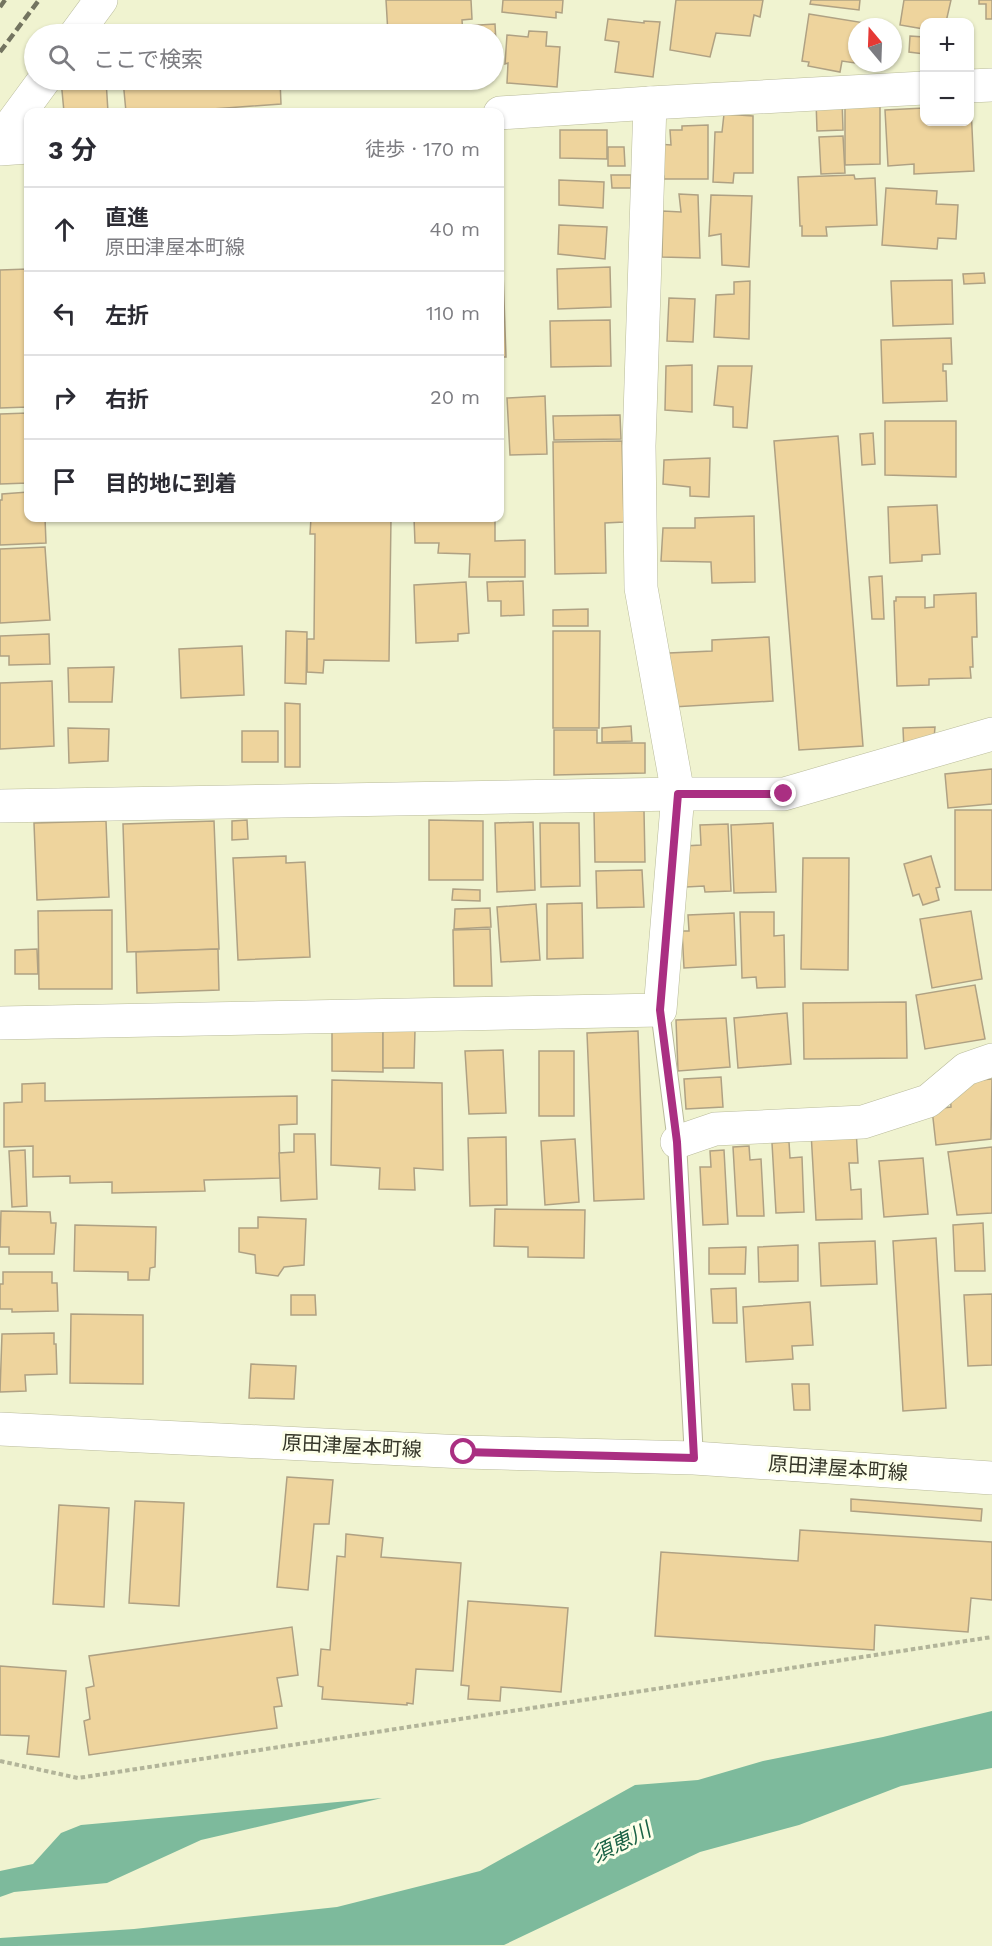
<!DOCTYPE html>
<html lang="ja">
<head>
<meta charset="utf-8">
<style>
	body { margin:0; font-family:"Work Sans","Noto Sans JP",sans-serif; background:#f7f7f7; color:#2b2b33 }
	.controls { position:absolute; right:18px; top:18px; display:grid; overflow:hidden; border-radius:12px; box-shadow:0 2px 4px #0004 }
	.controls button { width:54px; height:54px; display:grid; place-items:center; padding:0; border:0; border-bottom:2px solid #e1e1e2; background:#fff; color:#2b2b33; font:30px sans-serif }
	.compass { position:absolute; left:848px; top:18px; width:54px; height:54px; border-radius:50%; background:#fff; box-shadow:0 2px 4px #0004; rotate:341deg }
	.stop { position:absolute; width:18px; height:18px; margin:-14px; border:4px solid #aa2f82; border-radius:50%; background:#fff }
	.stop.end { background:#aa2f82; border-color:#fff; box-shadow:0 2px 6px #0008 }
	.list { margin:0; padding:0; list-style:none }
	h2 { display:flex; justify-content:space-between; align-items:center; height:78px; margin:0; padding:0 24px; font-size:26px }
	h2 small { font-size:20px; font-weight:400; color:#7c7c81 }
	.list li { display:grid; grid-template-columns:39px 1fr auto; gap:18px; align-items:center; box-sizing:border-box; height:84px; padding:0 24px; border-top:2px solid #e1e1e2 }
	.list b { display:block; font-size:22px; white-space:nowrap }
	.list p { margin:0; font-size:20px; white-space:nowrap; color:#7c7c81 }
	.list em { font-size:20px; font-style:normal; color:#7c7c81 }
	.icon { flex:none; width:33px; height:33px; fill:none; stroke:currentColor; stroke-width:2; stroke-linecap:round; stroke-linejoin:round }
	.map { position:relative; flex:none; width:992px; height:1946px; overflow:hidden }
	.search { position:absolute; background:#fff; box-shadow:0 2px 4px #0004; left:24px; top:24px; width:480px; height:66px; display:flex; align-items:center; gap:15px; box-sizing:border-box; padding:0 21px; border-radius:33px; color:#7c7c81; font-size:22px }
	.panel { position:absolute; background:#fff; box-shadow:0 2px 4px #0004; left:24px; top:108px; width:480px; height:414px; border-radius:12px }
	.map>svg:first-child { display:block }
</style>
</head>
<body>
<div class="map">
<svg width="992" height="1946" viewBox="0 0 992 1946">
	<rect width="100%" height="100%" fill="#f0f3d0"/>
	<!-- water -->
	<g fill="#7dba9c">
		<polygon points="992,1711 992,1768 901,1786 799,1825 700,1852 504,1945 0,1946 0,1938 134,1929 337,1907 480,1871 635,1785 698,1780 763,1761 883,1737"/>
		<polygon points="382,1798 201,1840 107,1883 14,1892 0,1897 0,1871 33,1864 61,1833 81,1825"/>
	</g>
	<!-- building -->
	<g fill="#eed49d" stroke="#afa183" stroke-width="1.5">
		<polygon points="386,0 471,0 472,19 462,20 463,34 388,34"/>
		<polygon points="503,0 563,0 562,13 556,12 556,18 502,12"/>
		<polygon points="676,0 763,0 760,17 754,15 750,36 716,33 710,57 670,50"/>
		<polygon points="811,0 860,0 859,10 810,4"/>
		<polygon points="904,0 951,0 946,22 924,22 924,29 900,25"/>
		<polygon points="979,0 992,0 992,19 986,19 986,4 979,4"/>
		<polygon points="809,14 865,23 864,27 857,27 855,63 842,61 840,72 808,66 809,62 802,61"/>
		<polygon points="608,19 644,23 644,21 660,22 653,77 615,72 619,42 605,40"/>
		<polygon points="495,24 497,61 494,61 494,34 464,34 463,26"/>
		<polygon points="529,31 547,32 546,46 560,47 557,87 507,83 508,63 505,64 507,35 528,37"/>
		<polygon points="910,36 924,37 924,54 909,52"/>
		<polygon points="61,80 106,80 108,112 64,112"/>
		<polygon points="123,80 280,80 281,104 172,112 126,112"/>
		<polygon points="845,96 880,96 880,164 845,165"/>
		<polygon points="842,99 843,130 817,131 816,100"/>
		<polygon points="970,107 971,107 974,171 914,174 914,164 888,166 885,110 924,108 924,122 970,122"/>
		<polygon points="724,114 753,116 753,173 734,173 733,183 713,182 715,132 722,132"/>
		<polygon points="708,125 708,179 664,179 664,176 658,176 658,144 671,145 670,130 682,130 682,126"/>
		<polygon points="560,130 607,130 607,159 560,158"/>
		<polygon points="843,136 845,173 821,174 819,137"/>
		<polygon points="608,147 624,147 625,166 608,166"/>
		<polygon points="611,175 631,175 631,188 612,188"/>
		<polygon points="854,175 855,179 875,178 877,225 826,227 827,236 802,236 802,226 800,226 798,177"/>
		<polygon points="559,180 604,182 603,208 559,205"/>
		<polygon points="886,188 937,191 936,204 958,205 956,239 938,238 937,249 882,245"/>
		<polygon points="679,194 698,195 700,258 662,257 663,211 681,212"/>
		<polygon points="711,195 752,196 749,267 722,265 721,234 709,236"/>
		<polygon points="559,225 607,227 605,259 558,254"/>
		<polygon points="610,267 611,307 558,309 557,269"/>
		<polygon points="28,269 28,407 0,408 0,270"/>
		<polygon points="500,272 503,272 506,357 500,357"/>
		<polygon points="984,273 985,283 964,284 963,274"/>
		<polygon points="952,280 953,324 893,326 891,281"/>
		<polygon points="750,281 749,339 714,337 716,295 734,294 734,282"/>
		<polygon points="669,298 695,299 693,342 667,341"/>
		<polygon points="610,320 611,366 551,367 550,321"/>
		<polygon points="951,338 952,364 943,364 943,371 946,371 947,401 883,403 881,340"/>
		<polygon points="692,365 692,412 665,410 666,366"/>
		<polygon points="718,366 752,366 747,428 733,427 733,407 714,405"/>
		<polygon points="545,396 547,454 510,455 507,398"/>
		<polygon points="28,413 28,483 0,484 0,414"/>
		<polygon points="620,415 621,439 554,440 553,416"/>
		<polygon points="885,421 956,421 956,477 885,475"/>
		<polygon points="873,433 875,464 862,465 860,434"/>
		<polygon points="838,436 863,746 799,750 774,441"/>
		<polygon points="622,441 624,522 605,523 606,573 555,574 553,442"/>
		<polygon points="710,458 709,497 690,496 690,487 663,484 664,460"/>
		<polygon points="28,492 28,518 45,518 46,543 0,545 0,500 2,500 2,494"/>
		<polygon points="937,505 940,554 922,555 922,561 890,563 888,507"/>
		<polygon points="754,516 755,582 712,583 711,562 661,561 663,528 695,528 695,518"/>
		<polygon points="311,518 391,518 389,661 324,660 323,673 307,672 307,639 314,639 315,534 310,534"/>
		<polygon points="414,518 495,518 495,541 525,540 525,577 469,577 470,554 438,553 439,543 415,543"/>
		<polygon points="45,547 50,620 0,623 0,549"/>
		<polygon points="882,576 884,619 872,619 869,577"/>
		<polygon points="523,581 524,615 501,616 501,601 488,601 487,582"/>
		<polygon points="466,582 469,633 458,634 458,641 416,643 414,585"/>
		<polygon points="976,593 977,637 972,637 973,667 970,667 971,678 929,679 929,685 897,686 894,601 896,601 896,597 925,597 925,608 934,607 934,595"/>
		<polygon points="588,609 588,626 553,626 553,610"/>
		<polygon points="286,631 307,632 306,684 285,683"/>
		<polygon points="553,631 600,631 599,728 553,728"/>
		<polygon points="49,634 50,664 9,665 9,656 0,656 0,636"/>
		<polygon points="769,637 773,701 673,707 669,653 712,651 712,640"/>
		<polygon points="242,646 244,695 181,698 179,649"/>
		<polygon points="114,667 112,702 69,702 68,668"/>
		<polygon points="52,681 54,746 0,749 0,683"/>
		<polygon points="285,703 300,704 300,767 285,767"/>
		<polygon points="631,726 632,741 602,742 602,728"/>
		<polygon points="935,727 934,739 904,751 903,728"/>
		<polygon points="68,728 109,729 108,761 69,763"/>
		<polygon points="554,730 597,730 597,743 645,743 645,773 554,775"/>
		<rect x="242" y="731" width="36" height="31"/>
		<polygon points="992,769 992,804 948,808 945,774"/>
		<rect x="955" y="810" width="37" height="80"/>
		<polygon points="594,811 644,811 645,862 595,862"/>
		<polygon points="247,820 248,839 232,840 232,821"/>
		<polygon points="429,820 483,821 483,880 429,880"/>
		<polygon points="106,821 109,897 37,900 34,823"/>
		<polygon points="214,821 219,949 127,952 123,824"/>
		<polygon points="533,822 535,890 497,892 495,823"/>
		<polygon points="540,823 579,823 580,886 541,887"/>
		<polygon points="773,823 776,892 734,893 731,825"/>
		<polygon points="728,824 731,891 705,892 704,886 686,887 684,846 701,845 700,825"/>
		<polygon points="286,856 286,863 305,862 310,957 238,960 233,858"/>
		<polygon points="931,856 940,887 936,888 939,900 923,905 919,894 913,896 904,864"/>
		<polygon points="803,858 849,858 848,970 801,969"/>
		<polygon points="642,870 644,907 597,908 596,871"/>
		<polygon points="453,889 480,890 480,901 452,900"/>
		<polygon points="582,903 583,958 547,959 547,904"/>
		<polygon points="536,904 540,960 501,962 497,907"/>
		<polygon points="490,908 491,927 454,929 455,909"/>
		<polygon points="112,910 112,989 39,989 38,911"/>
		<polygon points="971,911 982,979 932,988 920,919"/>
		<polygon points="740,912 774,912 774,936 784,935 785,987 757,988 756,977 742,978"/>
		<polygon points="734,913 736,965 684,968 682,931 689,931 688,915"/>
		<polygon points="490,929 492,986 454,986 453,930"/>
		<polygon points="37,949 38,974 15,974 15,950"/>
		<polygon points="218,949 219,990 137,993 136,952"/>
		<polygon points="975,985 985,1039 925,1049 916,995"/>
		<polygon points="906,1002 907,1058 804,1059 803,1003"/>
		<polygon points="787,1013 791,1064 738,1068 734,1018"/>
		<polygon points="726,1018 730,1067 678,1071 676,1020"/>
		<polygon points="332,1029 383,1030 383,1072 332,1071"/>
		<polygon points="383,1030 415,1030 414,1068 383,1068"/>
		<polygon points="638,1031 644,1199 594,1201 587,1033"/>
		<polygon points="503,1050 506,1113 469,1114 465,1051"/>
		<rect x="539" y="1051" width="35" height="65"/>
		<polygon points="721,1077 723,1107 686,1109 684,1079"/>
		<polygon points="992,1079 991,1139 936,1145 932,1109 951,1107 950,1093 967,1081"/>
		<polygon points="332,1080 442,1083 443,1170 414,1168 415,1190 379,1189 380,1168 331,1165"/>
		<polygon points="45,1083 45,1101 297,1096 297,1124 279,1125 280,1178 204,1180 205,1191 112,1193 112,1182 70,1183 70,1176 33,1177 33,1146 4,1147 4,1103 22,1102 22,1084"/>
		<polygon points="856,1129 858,1163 849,1163 851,1190 861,1189 862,1219 816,1220 811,1132"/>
		<polygon points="294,1134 315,1134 317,1199 281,1201 279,1153 294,1152"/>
		<polygon points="506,1137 507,1205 470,1206 468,1138"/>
		<polygon points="575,1139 579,1202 545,1205 541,1141"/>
		<polygon points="789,1142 790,1158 802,1157 804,1212 776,1213 772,1143"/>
		<polygon points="749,1146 750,1160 761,1159 764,1216 737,1216 733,1147"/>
		<polygon points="992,1147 992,1213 957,1215 948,1152"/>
		<polygon points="25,1150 27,1206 12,1207 9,1151"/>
		<polygon points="724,1150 728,1224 703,1225 700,1167 711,1167 710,1151"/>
		<polygon points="923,1158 928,1214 884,1217 879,1161"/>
		<polygon points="495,1209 585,1210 584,1258 528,1257 528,1247 494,1246"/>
		<polygon points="1,1211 50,1212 51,1223 56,1223 54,1254 9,1254 9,1247 0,1247"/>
		<polygon points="258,1217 306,1219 304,1265 284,1267 278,1276 256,1273 255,1255 239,1252 239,1228 258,1228"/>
		<polygon points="983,1223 985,1271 955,1271 953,1225"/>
		<polygon points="75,1225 156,1227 155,1267 150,1268 149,1280 128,1280 128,1272 74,1271"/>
		<polygon points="936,1238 946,1408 903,1411 893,1241"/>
		<polygon points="875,1241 877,1284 821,1286 819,1243"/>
		<polygon points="798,1245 798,1281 759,1282 758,1247"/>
		<polygon points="746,1247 745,1274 709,1274 709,1248"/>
		<polygon points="3,1272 52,1272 52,1283 57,1283 58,1311 12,1312 12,1309 0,1309 0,1284 3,1284"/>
		<polygon points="736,1288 737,1323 713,1323 711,1289"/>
		<polygon points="992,1294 992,1365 968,1366 964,1295"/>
		<polygon points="291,1295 315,1295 316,1315 291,1315"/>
		<polygon points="810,1302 813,1345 792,1346 793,1359 746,1362 743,1307"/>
		<polygon points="71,1314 143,1315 143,1384 70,1383"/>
		<polygon points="54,1333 54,1344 56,1344 57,1374 25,1375 26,1391 0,1392 2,1334"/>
		<polygon points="251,1364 296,1366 294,1399 249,1398"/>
		<polygon points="792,1384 809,1384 810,1410 794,1410"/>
		<polygon points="287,1477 333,1480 329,1524 314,1524 308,1590 277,1587"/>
		<polygon points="851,1499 982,1509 981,1521 851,1511"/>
		<polygon points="135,1501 184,1503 179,1606 129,1603"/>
		<polygon points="59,1505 109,1508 104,1607 53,1604"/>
		<polygon points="800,1530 992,1542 992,1600 971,1598 968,1632 875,1625 874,1650 655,1636 661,1552 798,1561"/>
		<polygon points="346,1534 383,1538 381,1557 461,1563 453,1671 416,1669 413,1704 407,1703 407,1705 322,1699 323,1687 318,1686 321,1649 330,1650 337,1556 345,1557"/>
		<polygon points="468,1601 568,1608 561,1692 501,1687 500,1701 468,1699 469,1686 461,1685"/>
		<polygon points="292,1627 298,1675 277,1678 282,1706 274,1707 277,1728 89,1755 84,1721 90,1719 86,1688 94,1686 89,1656"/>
		<polygon points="0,1666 66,1671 59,1757 27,1754 29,1736 0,1735"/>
	</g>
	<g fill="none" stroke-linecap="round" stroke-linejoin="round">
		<!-- service casing -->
		<g stroke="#b9bb9b" stroke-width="20">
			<polyline id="service" points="660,1010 677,1142 694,1458"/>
		</g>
		<!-- minor casing -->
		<g stroke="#b9bb9b" stroke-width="34">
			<g id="minor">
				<polyline points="76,34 101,0"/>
				<polyline points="970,86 992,85"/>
				<polyline points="500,113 650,103 924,88"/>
				<polyline points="0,140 44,80"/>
				<polyline points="0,149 28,147"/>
				<polyline points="0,806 678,794 784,794 992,734"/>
				<polyline points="0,1023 660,1010 678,794 641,588 639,446 650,103"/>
				<polyline points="677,1142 715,1129 863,1122 928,1101 966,1069 992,1060"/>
			</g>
		</g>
		<!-- tertiary casing -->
		<g stroke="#b9bb9b" stroke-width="34">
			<polyline id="tertiary" points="0,1429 464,1452 694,1458 992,1478"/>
		</g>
		<!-- path -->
		<polyline stroke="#b2b499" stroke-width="4" stroke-dasharray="4.5 3" stroke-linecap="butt" points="0,1761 78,1778 992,1637"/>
		<!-- service -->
		<use href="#service" stroke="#fff" stroke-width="18"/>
		<!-- minor -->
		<use href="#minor" stroke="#fff" stroke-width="33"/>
		<!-- tertiary -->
		<use href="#tertiary" stroke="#fff" stroke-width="33"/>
		<!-- rail -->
		<g stroke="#737460" stroke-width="4.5" stroke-dasharray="9 4.5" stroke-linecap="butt">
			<polyline points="0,7 5,0"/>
			<polyline points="0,52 39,0"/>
		</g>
	</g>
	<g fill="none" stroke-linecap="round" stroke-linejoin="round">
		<!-- route -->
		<polyline stroke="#aa2f82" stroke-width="8" points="464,1452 694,1458 677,1142 660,1010 678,794 784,794"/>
	</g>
	<g text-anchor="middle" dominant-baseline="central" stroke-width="6" stroke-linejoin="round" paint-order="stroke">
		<!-- street labels -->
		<g font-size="20" fill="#353629" stroke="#fdffea">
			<text transform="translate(352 1446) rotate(3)">原田津屋本町線</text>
			<text transform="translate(838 1468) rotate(4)">原田津屋本町線</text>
		</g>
		<!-- water labels -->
		<g font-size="21" font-style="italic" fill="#1a6245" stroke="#fdffea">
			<text transform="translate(621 1842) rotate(-27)">須恵川</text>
		</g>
	</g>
</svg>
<div class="controls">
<button>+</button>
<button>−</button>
</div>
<svg class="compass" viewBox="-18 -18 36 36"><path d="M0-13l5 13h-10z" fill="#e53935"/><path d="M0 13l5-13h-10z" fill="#7c7c81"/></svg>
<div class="stop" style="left:464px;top:1452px"></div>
<div class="stop end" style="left:784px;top:794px"></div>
<div class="search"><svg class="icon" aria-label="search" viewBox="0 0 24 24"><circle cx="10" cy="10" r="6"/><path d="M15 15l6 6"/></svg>ここで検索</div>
<section class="panel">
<h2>3 分<small>徒歩 · 170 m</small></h2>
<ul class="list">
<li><svg class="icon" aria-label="ahead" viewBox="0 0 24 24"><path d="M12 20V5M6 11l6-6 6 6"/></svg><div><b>直進</b><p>原田津屋本町線</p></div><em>40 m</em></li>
<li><svg class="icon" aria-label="left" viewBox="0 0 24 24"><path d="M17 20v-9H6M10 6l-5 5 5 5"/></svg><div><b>左折</b></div><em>110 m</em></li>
<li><svg class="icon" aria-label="right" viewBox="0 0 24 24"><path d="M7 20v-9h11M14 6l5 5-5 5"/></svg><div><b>右折</b></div><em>20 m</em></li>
<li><svg class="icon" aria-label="arrive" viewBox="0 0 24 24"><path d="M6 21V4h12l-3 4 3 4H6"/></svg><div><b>目的地に到着</b></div></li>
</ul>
</section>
</div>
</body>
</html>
